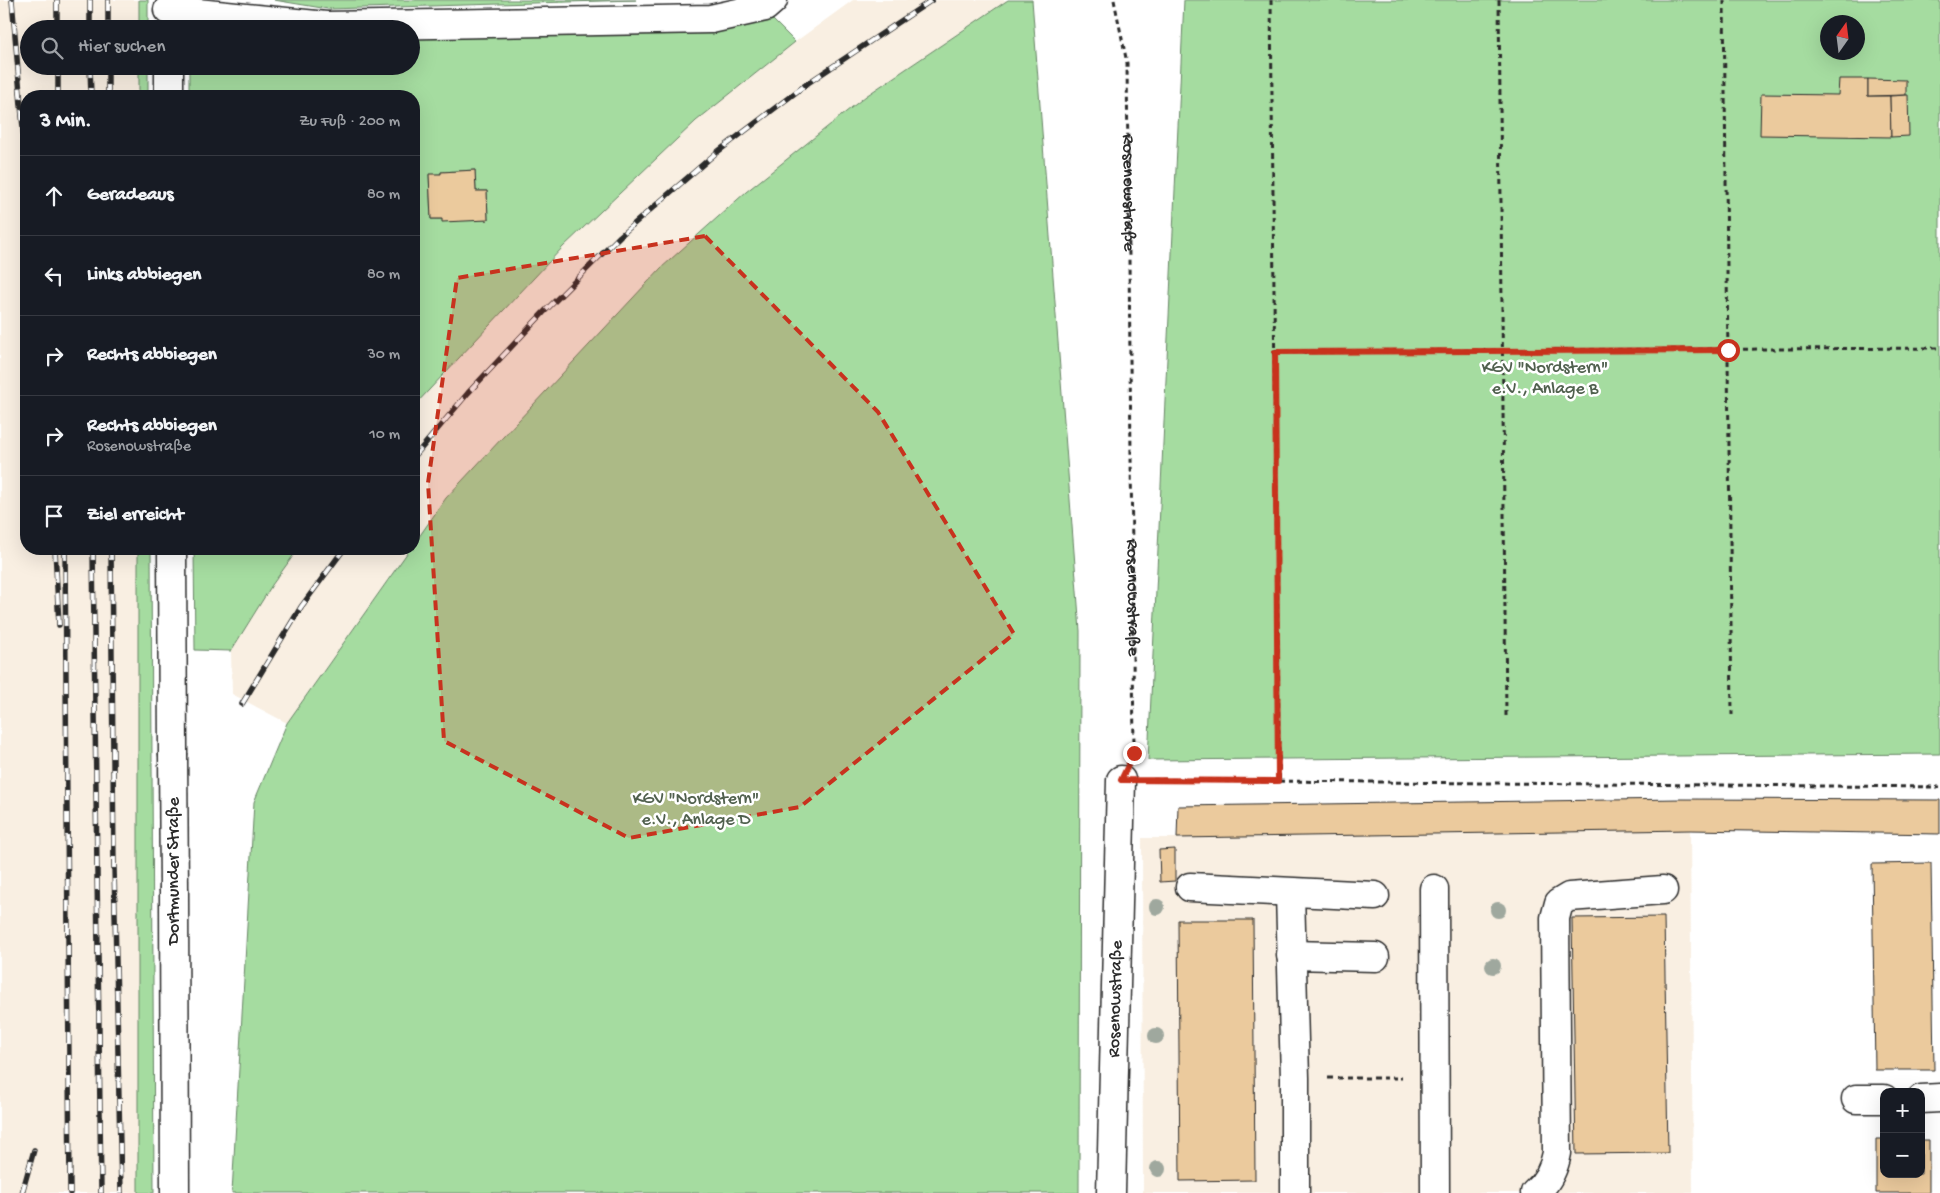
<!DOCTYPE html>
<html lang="de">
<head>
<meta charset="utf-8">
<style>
	body { margin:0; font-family:"Gochi Hand",sans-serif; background:#20242c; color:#f1f3f6 }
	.controls { position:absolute; right:15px; bottom:15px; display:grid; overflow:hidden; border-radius:10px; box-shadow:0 5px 20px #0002 }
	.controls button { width:45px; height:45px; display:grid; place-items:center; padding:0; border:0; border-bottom:1px solid #363941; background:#171b24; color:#f1f3f6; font:25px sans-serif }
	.compass { position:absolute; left:1820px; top:15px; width:45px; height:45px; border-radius:50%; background:#171b24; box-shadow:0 5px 20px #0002; rotate:14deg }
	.stop { position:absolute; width:15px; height:15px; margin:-11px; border:4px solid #c8321e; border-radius:50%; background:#fff }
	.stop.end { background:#c8321e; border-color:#fff; box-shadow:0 1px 5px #0008 }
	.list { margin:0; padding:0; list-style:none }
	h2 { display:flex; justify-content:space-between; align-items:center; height:65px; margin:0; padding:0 20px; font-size:21px }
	h2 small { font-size:16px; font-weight:400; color:#9ea1a6 }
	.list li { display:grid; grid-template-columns:32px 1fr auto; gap:15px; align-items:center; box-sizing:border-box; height:80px; padding:0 20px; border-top:1px solid #363941 }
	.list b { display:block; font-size:19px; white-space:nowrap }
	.list p { margin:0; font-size:16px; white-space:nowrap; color:#9ea1a6 }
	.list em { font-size:16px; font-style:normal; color:#9ea1a6 }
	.icon { flex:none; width:28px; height:28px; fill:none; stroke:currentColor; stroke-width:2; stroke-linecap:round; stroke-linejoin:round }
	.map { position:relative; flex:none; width:1940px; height:1193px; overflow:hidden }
	.search { position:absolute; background:#171b24; box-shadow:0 5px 20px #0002; left:20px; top:20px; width:400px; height:55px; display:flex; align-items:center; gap:12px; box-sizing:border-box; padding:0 18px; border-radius:28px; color:#9ea1a6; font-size:19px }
	.panel { position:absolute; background:#171b24; box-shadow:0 5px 20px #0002; left:20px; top:90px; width:400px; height:465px; border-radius:20px }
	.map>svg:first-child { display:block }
</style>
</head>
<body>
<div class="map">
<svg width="1940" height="1193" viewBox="0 0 1940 1193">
	<rect width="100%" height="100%" fill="#fff"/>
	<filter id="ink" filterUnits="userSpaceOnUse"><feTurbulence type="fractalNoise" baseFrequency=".02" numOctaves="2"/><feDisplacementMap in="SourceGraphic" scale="10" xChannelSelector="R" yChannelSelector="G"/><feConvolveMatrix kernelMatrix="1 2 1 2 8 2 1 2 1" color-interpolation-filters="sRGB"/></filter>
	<g filter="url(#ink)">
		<!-- built -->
		<g fill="#f9efe2">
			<polygon points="0,0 148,0 148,29 29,29 29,66 148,66 148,96 26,96 26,549 151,549 154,1193 0,1193"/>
			<polygon points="853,0 1008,0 866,96 661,268 446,498 414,544 414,406 563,247 696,121 795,42"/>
			<polygon points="298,549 410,549 287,723 232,694 231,651 272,585"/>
			<polygon points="1690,830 1693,1193 1143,1193 1142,838 1177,838"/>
		</g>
		<!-- green -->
		<g fill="#a5dca0" stroke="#688466" fill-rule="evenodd">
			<rect x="139" y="0" width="9" height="29"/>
			<polygon points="274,0 636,0 328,9"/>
			<polygon points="1008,0 1032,0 1080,631 1079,1193 232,1193 254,802 287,723 410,549 414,549 414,544 446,498 661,268 746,192 866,96"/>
			<path d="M 1184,0 L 1940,0 L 1940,754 L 1148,760 ZM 1828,22 L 1858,22 L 1858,52 L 1828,52 Z"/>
			<path d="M 773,20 L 795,42 L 696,121 L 563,247 L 414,406 L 414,96 L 189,96 L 189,66 L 411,66 L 411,29 ZM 475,170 L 476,191 L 487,191 L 488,220 L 431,219 L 429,175 L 441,174 L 441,172 Z"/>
			<rect x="139" y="66" width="9" height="30"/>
			<polygon points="138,549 151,549 154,1193 138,1193"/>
			<polygon points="194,549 298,549 272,585 231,651 195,650"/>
		</g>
		<!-- building -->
		<g fill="#ebca9d" stroke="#2b2b2b">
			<polygon points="1839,79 1868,79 1868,96 1890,96 1891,137 1760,135 1761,94 1838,95"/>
			<polygon points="1868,79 1906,80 1906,95 1868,96"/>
			<polygon points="1908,95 1909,136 1891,137 1890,96"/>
			<polygon points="475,170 476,191 487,191 488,220 442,222 442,219 431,219 429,174 441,174 441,172"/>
			<polygon points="1681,799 1940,800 1940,834 1690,830 1177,838 1178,806"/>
			<polygon points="1175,849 1175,881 1160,882 1159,850"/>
			<polygon points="1931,863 1934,1070 1875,1070 1872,864"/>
			<polygon points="1664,917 1668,1153 1576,1154 1572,918"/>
			<polygon points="1178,920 1253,920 1255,1180 1180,1181"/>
			<polygon points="1876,1139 1884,1139 1884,1174 1921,1174 1921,1140 1929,1140 1929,1193 1876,1193"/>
		</g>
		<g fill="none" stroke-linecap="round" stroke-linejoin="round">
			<!-- minor casing -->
			<g stroke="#2b2b2b" stroke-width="31">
				<g id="minor">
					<polyline points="168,10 326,26 711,19 765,7 773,0"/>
					<polyline points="169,66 169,96"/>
					<polyline points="172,549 173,753"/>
					<polyline points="1190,887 1375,896"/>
					<polyline points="1434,889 1435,1193"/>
					<polyline points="174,891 175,1193"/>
					<polyline points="1290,893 1295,1078 1295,1193"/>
					<polyline points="1291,955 1375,957"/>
					<polyline points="1856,1099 1884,1099"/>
					<polyline points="1921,1099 1940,1098"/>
					<path id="s2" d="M 1111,1193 L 1121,780"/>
					<path d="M 1535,1193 C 1548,1182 1554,1169 1557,1153 L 1555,918 L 1559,903 L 1569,897 L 1663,890"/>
				</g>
			</g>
			<!-- path -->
			<g stroke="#2b2b2b" stroke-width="3" stroke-dasharray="5 4" stroke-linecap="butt">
				<path id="s1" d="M 1114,0 L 1127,63 L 1134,751"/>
				<polyline points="1271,0 1279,781"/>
				<polyline points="1499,0 1506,716"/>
				<polyline points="1724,0 1732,715"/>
				<polyline points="1275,352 1940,348"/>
				<polyline points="1153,780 1940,787"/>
				<polyline points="1328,1078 1402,1078"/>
			</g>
			<!-- minor -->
			<use href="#minor" stroke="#fff" stroke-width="28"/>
			<!-- rail casing -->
			<g stroke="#2b2b2b" stroke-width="5.5">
				<g id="rail">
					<polyline points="12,0 26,163"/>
					<polyline points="57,0 57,29"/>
					<polyline points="90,0 90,29"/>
					<polyline points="108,0 108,29"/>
					<polyline points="58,66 58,96"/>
					<polyline points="90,66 91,96"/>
					<polyline points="108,96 108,66"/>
					<polyline points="414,457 468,393 543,313 620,236 716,153 808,83 932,0"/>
					<polyline points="55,549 59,625"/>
					<polyline points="65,549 70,1193"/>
					<polyline points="93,549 101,1193"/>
					<polyline points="111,549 114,866 121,1193"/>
					<polyline points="242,704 301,607 344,549"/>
					<polyline points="22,1193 34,1150"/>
				</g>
			</g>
			<!-- rail -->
			<use href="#rail" stroke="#fff" stroke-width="4" stroke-dasharray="11" stroke-linecap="butt"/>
			<!-- minor-bridge casing -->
			<g stroke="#2b2b2b" stroke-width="31" stroke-linecap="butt">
				<polyline id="minor-bridge" points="173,753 174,891"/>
			</g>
			<!-- minor-bridge -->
			<use href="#minor-bridge" stroke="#fff" stroke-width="28"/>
		</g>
		<!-- trees -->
		<g fill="#9fa89e">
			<circle cx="1157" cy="907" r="8"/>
			<circle cx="1498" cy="910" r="8"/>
			<circle cx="1493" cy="966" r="8"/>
			<circle cx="1156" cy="1036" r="8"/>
			<circle cx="1158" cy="1169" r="8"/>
		</g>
	</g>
	<g fill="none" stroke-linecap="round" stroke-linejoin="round" filter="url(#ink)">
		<!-- route -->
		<polyline stroke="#c8321e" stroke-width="6" points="1134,753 1121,780 1278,781 1275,352 1728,350"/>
	</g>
	<!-- marked area -->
	<path fill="#c8321e" fill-opacity="0.2" stroke="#c8321e" stroke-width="4" stroke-dasharray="10 6" stroke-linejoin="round" d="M 705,236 L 878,412 L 1014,634 L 800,807 L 629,838 L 444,741 L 428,483 L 457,278 Z"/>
	<g text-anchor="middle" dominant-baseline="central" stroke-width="5" stroke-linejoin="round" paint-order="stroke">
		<!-- street labels -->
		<g font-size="18" fill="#2b2b2b" stroke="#fff">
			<text stroke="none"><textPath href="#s1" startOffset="194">Rosenowstraße</textPath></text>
			<text stroke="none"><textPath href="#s1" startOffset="599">Rosenowstraße</textPath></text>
			<text transform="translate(174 871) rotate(-90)">Dortmunder Straße</text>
			<text stroke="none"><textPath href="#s2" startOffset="194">Rosenowstraße</textPath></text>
		</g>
		<!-- park labels -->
		<g font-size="18" fill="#50604e" stroke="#fff">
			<text x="1545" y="368">KGV "Nordstern"<tspan x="1545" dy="21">e.V., Anlage B</tspan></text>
			<text x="696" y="799">KGV "Nordstern"<tspan x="696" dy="21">e.V., Anlage D</tspan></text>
		</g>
	</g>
</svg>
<div class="controls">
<button>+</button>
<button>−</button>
</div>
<svg class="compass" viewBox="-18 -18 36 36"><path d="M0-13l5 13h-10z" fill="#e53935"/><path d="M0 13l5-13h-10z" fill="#9ea1a6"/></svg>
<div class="stop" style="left:1728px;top:350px"></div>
<div class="stop end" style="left:1134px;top:753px"></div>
<div class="search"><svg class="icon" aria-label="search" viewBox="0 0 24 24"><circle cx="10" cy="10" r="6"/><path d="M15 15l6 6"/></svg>Hier suchen</div>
<section class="panel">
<h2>3 Min.<small>Zu Fuß · 200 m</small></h2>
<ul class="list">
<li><svg class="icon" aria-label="ahead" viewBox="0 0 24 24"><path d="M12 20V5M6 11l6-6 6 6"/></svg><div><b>Geradeaus</b></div><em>80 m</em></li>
<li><svg class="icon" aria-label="left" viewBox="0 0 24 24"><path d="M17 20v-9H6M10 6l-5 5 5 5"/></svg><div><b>Links abbiegen</b></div><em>80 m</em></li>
<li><svg class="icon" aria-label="right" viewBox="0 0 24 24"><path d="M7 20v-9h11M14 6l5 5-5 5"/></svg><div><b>Rechts abbiegen</b></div><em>30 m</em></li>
<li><svg class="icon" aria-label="right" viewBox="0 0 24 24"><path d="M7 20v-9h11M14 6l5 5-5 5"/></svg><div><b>Rechts abbiegen</b><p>Rosenowstraße</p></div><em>10 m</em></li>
<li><svg class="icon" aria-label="arrive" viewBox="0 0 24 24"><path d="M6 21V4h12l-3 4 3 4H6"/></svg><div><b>Ziel erreicht</b></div></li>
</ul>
</section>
</div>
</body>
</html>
